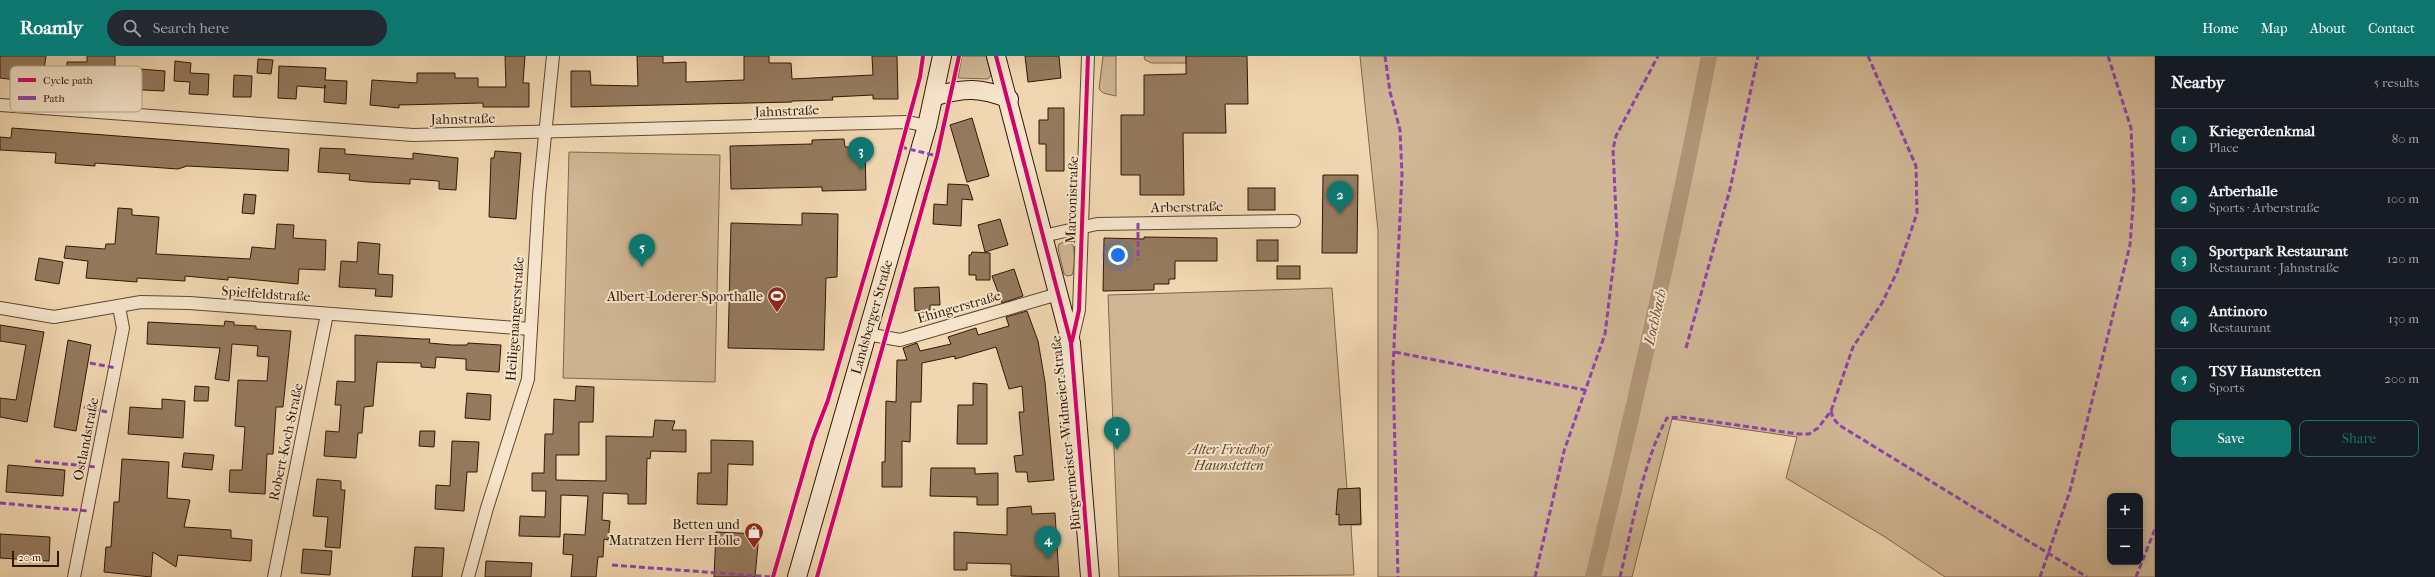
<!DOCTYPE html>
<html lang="en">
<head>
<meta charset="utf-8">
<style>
	body { margin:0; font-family:"IM FELL French Canon",serif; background:#242831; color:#f1f3f6 }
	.controls { position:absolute; right:12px; bottom:12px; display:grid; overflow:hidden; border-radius:8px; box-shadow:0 2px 10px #0003 }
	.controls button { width:36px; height:36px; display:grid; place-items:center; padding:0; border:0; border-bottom:1px solid #363941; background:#171b24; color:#f1f3f6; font:20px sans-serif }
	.scale { position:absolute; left:12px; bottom:10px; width:47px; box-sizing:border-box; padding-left:4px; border:2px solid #311605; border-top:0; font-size:11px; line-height:14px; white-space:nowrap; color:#311605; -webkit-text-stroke:3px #f6e5cc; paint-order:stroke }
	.you { position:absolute; left:1118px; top:199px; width:14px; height:14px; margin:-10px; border:3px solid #fff; border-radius:50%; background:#1a73e8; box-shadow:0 0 0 6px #1a73e833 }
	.badge { display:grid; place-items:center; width:26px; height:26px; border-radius:50%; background:#0f766e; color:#fff; font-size:13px; font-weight:700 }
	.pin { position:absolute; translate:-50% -33px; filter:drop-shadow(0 1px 2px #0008) }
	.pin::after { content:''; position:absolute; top:21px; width:14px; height:12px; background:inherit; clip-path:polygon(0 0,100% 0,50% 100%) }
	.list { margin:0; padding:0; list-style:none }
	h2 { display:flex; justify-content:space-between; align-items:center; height:52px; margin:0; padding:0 16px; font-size:17px }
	h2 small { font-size:13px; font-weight:400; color:#9ea1a6 }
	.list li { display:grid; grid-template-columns:26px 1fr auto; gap:12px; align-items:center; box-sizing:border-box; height:60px; padding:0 16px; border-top:1px solid #363941 }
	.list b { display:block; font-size:15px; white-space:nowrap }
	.list p { margin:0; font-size:13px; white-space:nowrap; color:#9ea1a6 }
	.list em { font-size:13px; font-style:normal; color:#9ea1a6 }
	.actions { display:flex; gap:8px; padding:12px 16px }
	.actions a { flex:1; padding:9px 0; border:1px solid #0f766e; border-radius:8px; text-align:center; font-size:14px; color:#0f766e }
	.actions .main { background:#0f766e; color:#fff }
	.icon { flex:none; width:22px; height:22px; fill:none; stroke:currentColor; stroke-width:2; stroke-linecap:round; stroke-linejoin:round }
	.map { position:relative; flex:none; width:2155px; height:521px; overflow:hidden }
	header { display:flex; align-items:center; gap:24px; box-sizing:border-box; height:56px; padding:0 20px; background:#0f766e; color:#fff }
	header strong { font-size:19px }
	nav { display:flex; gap:22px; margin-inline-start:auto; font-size:14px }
	.search { width:280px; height:36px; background:#242831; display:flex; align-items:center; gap:10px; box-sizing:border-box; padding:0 14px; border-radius:22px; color:#9ea1a6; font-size:15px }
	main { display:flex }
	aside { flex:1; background:#171b24 }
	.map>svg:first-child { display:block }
</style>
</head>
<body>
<header>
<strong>Roamly</strong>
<div class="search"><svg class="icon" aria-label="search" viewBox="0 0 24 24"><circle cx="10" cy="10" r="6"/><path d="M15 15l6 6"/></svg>Search here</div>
<nav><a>Home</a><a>Map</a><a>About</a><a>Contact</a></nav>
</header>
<main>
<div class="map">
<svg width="2155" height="521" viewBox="0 0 2155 521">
	<rect width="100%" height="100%" fill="#f1d7b1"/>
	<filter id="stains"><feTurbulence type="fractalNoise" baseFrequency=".005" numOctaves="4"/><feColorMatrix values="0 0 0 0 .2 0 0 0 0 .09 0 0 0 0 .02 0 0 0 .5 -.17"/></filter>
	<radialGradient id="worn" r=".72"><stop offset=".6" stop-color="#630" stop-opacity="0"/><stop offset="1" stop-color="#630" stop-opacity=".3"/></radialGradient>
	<!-- green -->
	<g fill="#d0b694" stroke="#80664c" fill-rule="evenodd">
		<polygon points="962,0 986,0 991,19 988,23 958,22"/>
		<polygon points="1103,0 1116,0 1116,40 1103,37 1099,33"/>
		<polygon points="1144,0 1186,0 1186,7 1152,7 1145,4"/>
		<path d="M 1360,0 L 2155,0 L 2155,521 L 1945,521 L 1885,481 L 1786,422 L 1797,381 L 1672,363 L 1632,521 L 1378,521 L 1378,175 ZM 2110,440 L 2140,440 L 2140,506 L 2110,506 Z"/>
		<polygon points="569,96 720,99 715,326 563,322"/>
		<path d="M 1066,185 L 1073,189 C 1075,199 1075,210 1072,219 L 1067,220 L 1064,218 L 1058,192 L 1059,188 Z"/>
		<polygon points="1332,232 1347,433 1360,432 1361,469 1351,469 1354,519 1119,521 1108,239"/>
	</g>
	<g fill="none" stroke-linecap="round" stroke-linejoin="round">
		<!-- canal -->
		<path stroke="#b09577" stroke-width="16" d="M 1593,521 C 1635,348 1675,175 1709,0"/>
	</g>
	<!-- building -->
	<g fill="#957a5e" stroke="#311605">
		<polygon points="0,0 46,0 42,27 0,22"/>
		<polygon points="87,0 115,0 115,11 165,15 164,35 102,32 102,28 67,27 67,6 87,6"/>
		<polygon points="505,0 525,0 523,27 529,27 529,51 483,51 483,47 399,49 399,52 370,49 372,24 417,27 417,17 455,17 455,22 478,22 478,31 506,31"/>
		<polygon points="637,0 663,0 663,7 686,6 686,26 744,24 744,0 769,0 769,7 791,7 792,23 873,19 872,0 897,0 898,43 873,43 873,39 832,41 833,44 792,45 792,46 571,51 571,15 590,15 591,29 638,30"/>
		<polygon points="1025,0 1059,0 1061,22 1028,26"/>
		<polygon points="1186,0 1247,0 1248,48 1225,48 1226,77 1183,77 1184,139 1140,139 1140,119 1121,119 1121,59 1144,59 1144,19 1186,18"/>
		<polygon points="258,3 273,4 271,18 257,17"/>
		<polygon points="175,5 191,7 190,17 209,18 208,39 189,38 190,26 174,25"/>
		<polygon points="279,10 326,12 325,24 347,25 346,48 324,46 325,29 325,32 297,30 296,43 278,42"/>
		<polygon points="234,19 252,20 251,41 233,41"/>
		<polygon points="1048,52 1064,52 1064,115 1046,115 1046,88 1039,88 1039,64 1048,64"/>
		<polygon points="972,62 989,120 967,126 950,69"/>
		<polygon points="12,72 289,93 288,115 187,110 178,113 95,107 95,110 55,107 56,97 0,94 0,81 11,82"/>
		<polygon points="844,83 845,91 855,91 855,94 865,94 866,134 822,135 822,131 731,133 730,90 812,88 812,84"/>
		<polygon points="320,92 345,93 345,98 413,103 413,97 458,102 456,134 439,133 439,125 410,123 410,128 368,126 349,124 350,118 318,116"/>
		<polygon points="495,95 521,97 516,163 489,161 491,102 494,102"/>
		<polygon points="1323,119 1358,119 1357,197 1322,197"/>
		<polygon points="948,128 968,129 973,144 962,143 961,170 933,168 934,148 947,149"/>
		<rect x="1248" y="132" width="27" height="22"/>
		<polygon points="244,138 256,139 254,158 242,157"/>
		<polygon points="118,152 132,153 132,159 159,161 156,198 250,203 252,191 275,193 277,168 294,169 293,182 326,184 325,214 299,213 298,228 228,221 228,224 185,220 185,225 137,222 137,226 86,222 88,205 64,202 66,190 105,193 106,188 115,188"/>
		<polygon points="802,157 838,158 837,221 826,222 824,294 728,292 731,167 802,169"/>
		<polygon points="1000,163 1008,189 985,196 978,169"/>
		<polygon points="1144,181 1217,182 1217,205 1175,205 1175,223 1169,223 1169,228 1154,228 1154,234 1103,235 1104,182 1144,183"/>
		<rect x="1257" y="184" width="21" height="21"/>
		<polygon points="358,186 380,188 378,218 393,219 392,241 375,240 376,233 339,231 341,205 357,206"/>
		<polygon points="972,196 990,197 990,224 976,224 976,219 969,219 969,199 971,199"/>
		<polygon points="39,202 63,206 59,228 35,224"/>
		<rect x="1277" y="210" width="23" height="13"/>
		<polygon points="1014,213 1023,240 1002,247 992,220"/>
		<polygon points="939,231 940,249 930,249 930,254 915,255 914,232"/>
		<polygon points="1027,255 1038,285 1045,326 1054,424 1028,426 1027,416 1016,416 1014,400 1023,399 1019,356 1024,356 1022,330 1009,333 996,291 955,303 955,300 922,307 921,346 911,346 910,386 902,385 902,431 882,431 882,406 885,406 886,345 896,346 897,304 907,304 903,292 917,287 920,295 951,288 948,281 976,272 978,279 1009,270 1006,261"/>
		<polygon points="225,265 234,266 234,269 256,270 256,273 291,275 283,351 276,351 273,398 267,398 265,438 229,436 230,414 242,414 245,371 235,370 238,324 267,325 269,301 257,300 258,290 232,288 229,325 215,323 220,292 147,288 148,266 224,270"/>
		<polygon points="0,269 44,276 27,366 0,361 0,342 16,344 26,289 0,285"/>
		<polygon points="355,279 422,283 430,283 429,287 452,289 467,289 468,287 501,289 499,316 466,314 466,303 436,301 435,312 421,311 421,307 377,306 373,350 364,351 362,377 358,377 356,402 324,400 326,375 339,376 341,349 335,349 337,325 355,326"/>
		<polygon points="68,284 91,289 76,375 54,371"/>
		<polygon points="973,327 987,328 987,388 957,388 958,349 973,349"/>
		<polygon points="195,330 209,331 208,345 194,345"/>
		<polygon points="576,330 594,331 593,366 579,366 579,399 556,399 556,424 606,425 606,380 653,381 655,364 675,365 672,374 686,374 686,396 651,395 650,403 647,402 646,448 628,448 628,438 603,437 602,464 610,465 608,484 604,483 603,501 598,501 596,521 571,521 573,499 563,498 564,478 585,479 588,440 561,439 560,481 519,480 520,460 545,461 546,435 532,435 532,417 544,417 545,378 553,378 554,343 575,345"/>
		<polygon points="467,337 491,339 490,364 465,362"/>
		<polygon points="162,343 185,345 183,382 128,378 130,351 162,353"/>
		<polygon points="420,375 435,375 434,391 419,390"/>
		<polygon points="711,384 753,385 753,409 728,408 727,449 697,448 698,417 711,417"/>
		<polygon points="452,385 479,386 477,416 467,416 464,455 435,453 436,429 450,430"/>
		<polygon points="184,397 214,399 212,414 182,411"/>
		<polygon points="122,403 169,406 167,442 190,444 184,471 231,474 231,482 252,484 251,505 178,499 176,511 153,496 151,521 104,516 106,491 111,491 114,446 119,446"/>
		<polygon points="8,409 65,414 63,440 6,436"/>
		<polygon points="931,412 975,412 975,418 998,417 998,449 977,449 977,441 930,440"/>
		<polygon points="317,423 341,425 341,434 345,434 340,492 325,491 328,461 313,460"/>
		<polygon points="1360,432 1361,468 1339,469 1339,458 1336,459 1338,433"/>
		<polygon points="1031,450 1032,458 1055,457 1059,521 1011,520 1011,508 967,507 967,514 954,514 954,476 1007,479 1007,452"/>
		<polygon points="716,476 759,478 755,521 714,521"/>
		<polygon points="0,478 50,481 49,505 0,502"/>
		<polygon points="415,491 444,492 442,521 412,521"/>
		<polygon points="303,493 332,495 330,519 301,517"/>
		<polygon points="486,505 532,507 531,521 485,521"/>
	</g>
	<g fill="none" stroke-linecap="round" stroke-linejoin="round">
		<!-- street casing -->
		<g stroke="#614630" stroke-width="14">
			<g id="street">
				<polyline points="0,49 413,79 908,66 927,70"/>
				<polyline points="1043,180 1097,168 1294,165"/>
				<polyline points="0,252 54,261 141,246 189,247 531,273"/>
				<polyline points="867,278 900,284 1058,238"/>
				<polyline points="1072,284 1079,254 1088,0"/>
				<polyline points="74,521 123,272 119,251"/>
				<polyline points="274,521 327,258"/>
				<polyline points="468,521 487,452 528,323 539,139 553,0"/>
			</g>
		</g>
		<!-- secondary casing -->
		<g stroke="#311605" stroke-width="20">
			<g id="secondary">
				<polyline points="996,0 1071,287 1090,521"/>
				<path d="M 935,40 C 964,32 981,31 1009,43"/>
				<polyline points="797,521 927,70 942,0"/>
			</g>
		</g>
		<!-- street -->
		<use href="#street" stroke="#f6e5cc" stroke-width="12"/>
		<!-- secondary -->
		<use href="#secondary" stroke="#f6e5cc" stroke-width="18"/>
		<!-- quiet -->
		<g stroke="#8e44ad" stroke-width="3" stroke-dasharray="6 3" stroke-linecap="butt">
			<polyline points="1385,0 1390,36 1400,74 1402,118 1393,312 1398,521"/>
			<polyline points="901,91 937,100"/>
			<polyline points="1138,167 1138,204"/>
			<polyline points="1686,292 1730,133 1758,0"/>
			<polyline points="1395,296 1585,334"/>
			<polyline points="90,307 116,312"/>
			<polyline points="84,351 107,356"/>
			<polyline points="1831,355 1833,362 1839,369 2087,521"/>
			<polyline points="35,405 96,411"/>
			<polyline points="0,447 88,455"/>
			<polyline points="612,509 772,521"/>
			<polyline points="1535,521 1564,395 1605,278 1617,180 1613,93 1616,80 1658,0"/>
			<path d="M 1620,521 C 1632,472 1643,405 1667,362 L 1682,361 L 1798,378 L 1809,378 L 1818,372 L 1831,355 L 1853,291 L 1882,247 L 1897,216 L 1917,157 L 1916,110 L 1868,0"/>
			<polyline points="2040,521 2070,435 2130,189 2134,136 2131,72 2108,0"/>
			<polyline points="2136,521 2155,473"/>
		</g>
		<!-- cycleway casing -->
		<g stroke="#f6e5cc" stroke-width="6">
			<g id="cycleway">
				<polyline points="996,0 1071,287 1090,521"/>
				<polyline points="1072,285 1079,254 1088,0"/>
				<polyline points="773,521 813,383 828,344 886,147 920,21 923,0"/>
				<polyline points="817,521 937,100 959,0"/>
			</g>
		</g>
		<!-- cycleway -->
		<use href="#cycleway" stroke="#d6006c" stroke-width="4"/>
	</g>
	<!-- icons -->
	<defs>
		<g id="stadium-pin" transform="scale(1)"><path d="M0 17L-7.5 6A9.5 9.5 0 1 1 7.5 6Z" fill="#8f2418" stroke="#f6e5cc"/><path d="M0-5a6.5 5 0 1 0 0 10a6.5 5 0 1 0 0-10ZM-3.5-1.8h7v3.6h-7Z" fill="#fff"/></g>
		<g id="shop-pin" transform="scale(1)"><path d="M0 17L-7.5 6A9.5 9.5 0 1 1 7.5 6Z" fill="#8f2418" stroke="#f6e5cc"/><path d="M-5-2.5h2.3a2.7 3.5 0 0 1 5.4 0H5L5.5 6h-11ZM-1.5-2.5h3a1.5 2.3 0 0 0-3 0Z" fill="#fff"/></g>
	</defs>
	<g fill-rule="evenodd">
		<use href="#stadium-pin" x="777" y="240"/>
		<use href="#shop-pin" x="754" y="476"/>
	</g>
	<g text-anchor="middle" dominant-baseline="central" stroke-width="4" stroke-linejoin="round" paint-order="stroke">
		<!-- street labels -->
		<g font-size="14" fill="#311605" stroke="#f6e5cc">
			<text transform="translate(787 55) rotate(-2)">Jahnstraße</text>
			<text transform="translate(463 63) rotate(-1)">Jahnstraße</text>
			<text transform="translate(1072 144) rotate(-88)">Marconistraße</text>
			<text transform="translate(1187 151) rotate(-1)">Arberstraße</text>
			<text transform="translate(266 238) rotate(4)">Spielfeldstraße</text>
			<text transform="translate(959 251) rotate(-16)">Ehingerstraße</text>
			<text transform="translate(872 261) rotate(-74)">Landsberger Straße</text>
			<text transform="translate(515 263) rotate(-86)">Heiligenangerstraße</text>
			<text transform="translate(1066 377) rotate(-96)">Bürgermeister-Widmeier-Straße</text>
			<text transform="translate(86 383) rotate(-79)">Ostlandstraße</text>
			<text transform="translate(286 386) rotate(-78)">Robert-Koch-Straße</text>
		</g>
		<!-- poi labels -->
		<g font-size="14" fill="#311605" stroke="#f6e5cc" text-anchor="end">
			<text x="763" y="240">Albert-Loderer-Sporthalle</text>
			<text x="740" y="468">Betten und<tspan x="740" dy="16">Matratzen Herr Holle</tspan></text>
		</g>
		<!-- park labels -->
		<g font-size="14" font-style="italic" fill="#614630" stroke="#f6e5cc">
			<text x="1229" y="393">Alter Friedhof<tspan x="1229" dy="16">Haunstetten</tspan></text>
		</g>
		<!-- water labels -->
		<g font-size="15" font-style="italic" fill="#644933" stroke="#f6e5cc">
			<text transform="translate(1655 261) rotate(-77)">Lochbach</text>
		</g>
	</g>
	<!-- legend -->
	<rect x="10" y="10" width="132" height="46" rx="6" fill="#f6e5cc" stroke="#bba790" stroke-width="1"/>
	<rect x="18" y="22" width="18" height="4" fill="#d6006c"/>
	<rect x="18" y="40" width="18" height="4" fill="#8e44ad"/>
	<g font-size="11" fill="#311605">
		<text x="43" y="28">Cycle path</text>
		<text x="43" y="46">Path</text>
	</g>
	<rect width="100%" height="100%" filter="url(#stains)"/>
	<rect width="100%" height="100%" fill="url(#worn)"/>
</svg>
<div class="controls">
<button>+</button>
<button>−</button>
</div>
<div class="scale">20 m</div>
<div class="you"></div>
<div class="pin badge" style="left:1117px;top:394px">1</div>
<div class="pin badge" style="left:1340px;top:158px">2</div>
<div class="pin badge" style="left:861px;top:114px">3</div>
<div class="pin badge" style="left:1048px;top:503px">4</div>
<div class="pin badge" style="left:642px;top:211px">5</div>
</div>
<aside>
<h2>Nearby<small>5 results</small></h2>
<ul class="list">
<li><span class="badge">1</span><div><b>Kriegerdenkmal</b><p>Place</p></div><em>80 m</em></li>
<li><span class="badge">2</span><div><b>Arberhalle</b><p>Sports · Arberstraße</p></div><em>100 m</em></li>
<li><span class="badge">3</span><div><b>Sportpark Restaurant</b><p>Restaurant · Jahnstraße</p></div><em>120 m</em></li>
<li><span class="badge">4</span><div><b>Antinoro</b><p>Restaurant</p></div><em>130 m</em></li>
<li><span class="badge">5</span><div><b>TSV Haunstetten</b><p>Sports</p></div><em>200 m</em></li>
</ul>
<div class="actions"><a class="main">Save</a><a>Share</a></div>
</aside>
</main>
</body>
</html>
